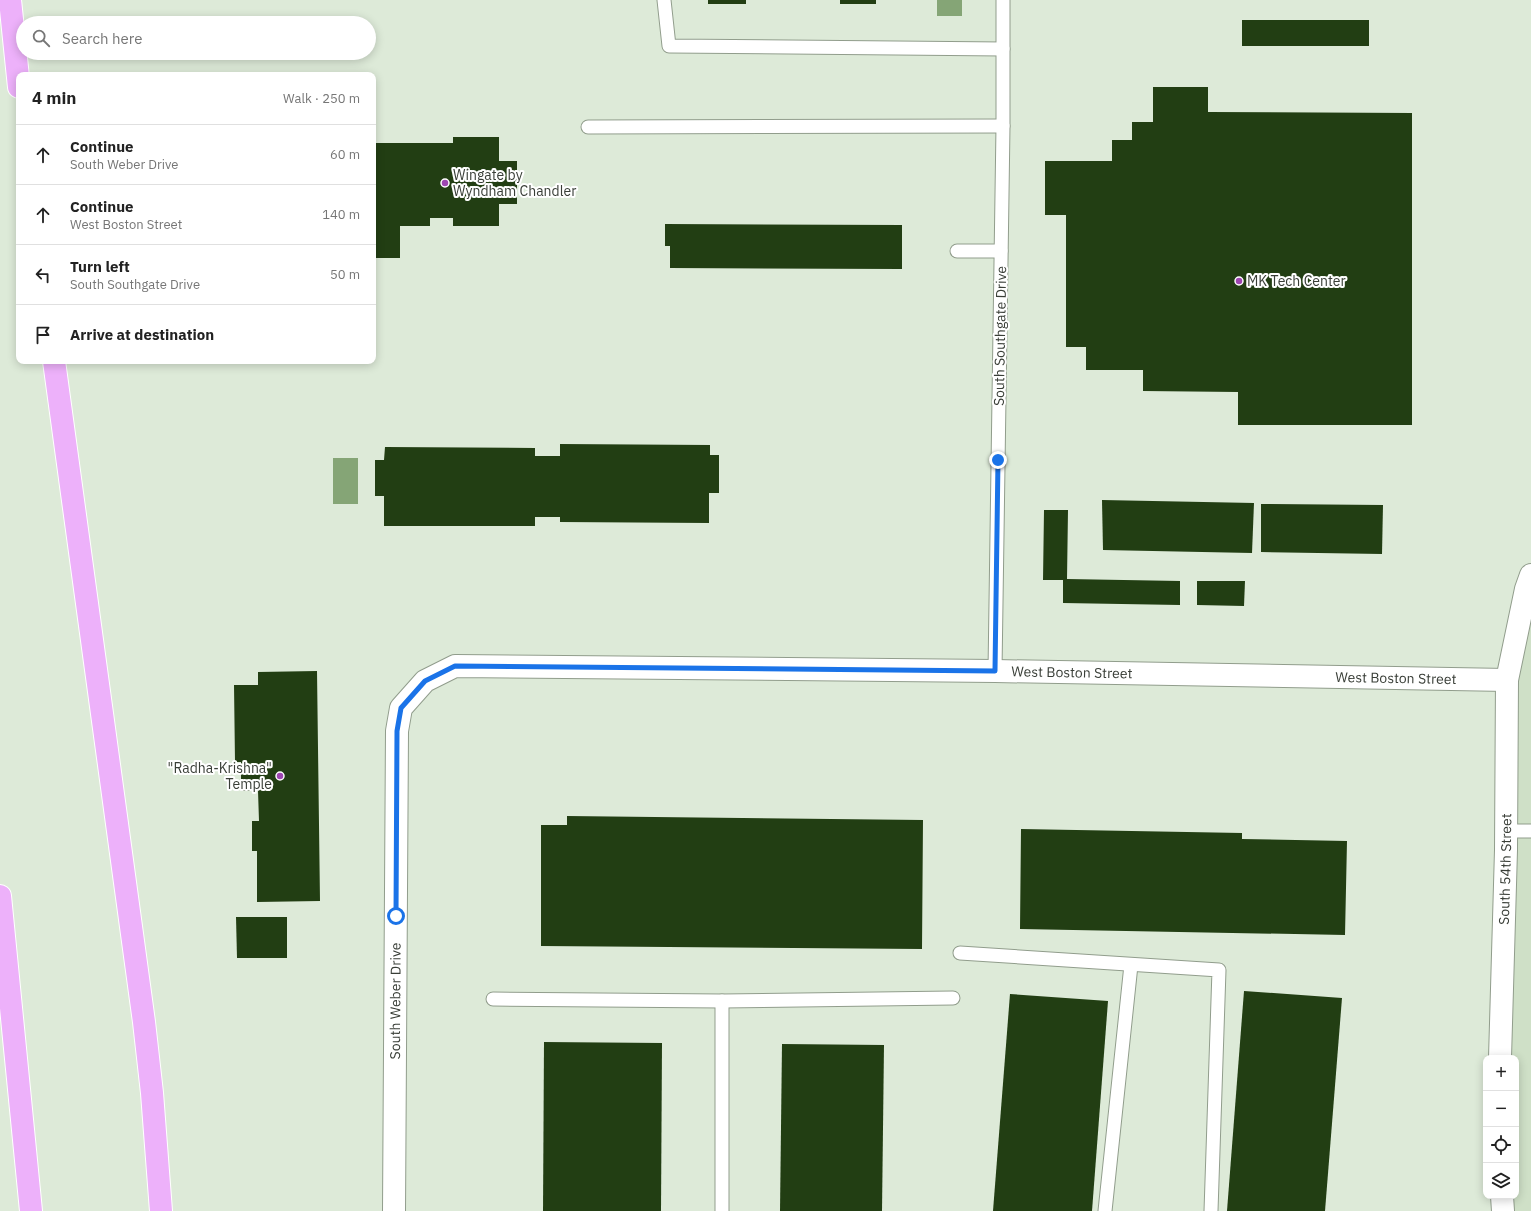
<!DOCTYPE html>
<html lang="en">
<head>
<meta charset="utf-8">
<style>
	body { margin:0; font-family:"IBM Plex Sans",sans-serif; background:#f2f2f2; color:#222 }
	.controls { position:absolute; right:12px; bottom:12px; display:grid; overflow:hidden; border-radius:8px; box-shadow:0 2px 10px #0003 }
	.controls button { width:36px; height:36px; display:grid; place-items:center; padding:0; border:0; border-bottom:1px solid #e0e0e0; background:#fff; color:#222; font:20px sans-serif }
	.stop { position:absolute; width:12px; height:12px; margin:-9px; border:3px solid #1a73e8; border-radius:50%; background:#fff }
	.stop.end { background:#1a73e8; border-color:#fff; box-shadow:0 1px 4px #0008 }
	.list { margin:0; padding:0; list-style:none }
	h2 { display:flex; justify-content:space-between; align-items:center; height:52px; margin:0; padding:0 16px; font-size:17px }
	h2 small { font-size:13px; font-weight:400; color:#767676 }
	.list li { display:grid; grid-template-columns:26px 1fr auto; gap:12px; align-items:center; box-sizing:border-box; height:60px; padding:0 16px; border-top:1px solid #e0e0e0 }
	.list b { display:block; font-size:15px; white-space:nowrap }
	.list p { margin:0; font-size:13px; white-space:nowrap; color:#767676 }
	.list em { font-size:13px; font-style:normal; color:#767676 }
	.icon { flex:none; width:22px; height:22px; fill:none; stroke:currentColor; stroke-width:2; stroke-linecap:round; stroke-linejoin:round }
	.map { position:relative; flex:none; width:1531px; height:1211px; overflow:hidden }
	.search { position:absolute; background:#fff; box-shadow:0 2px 10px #0003; left:16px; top:16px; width:360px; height:44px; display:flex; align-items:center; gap:10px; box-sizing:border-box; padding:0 14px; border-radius:22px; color:#767676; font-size:15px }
	.panel { position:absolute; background:#fff; box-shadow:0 2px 10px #0003; left:16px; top:72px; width:360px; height:292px; border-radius:8px }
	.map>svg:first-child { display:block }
</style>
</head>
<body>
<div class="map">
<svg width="1531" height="1211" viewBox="0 0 1531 1211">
	<rect width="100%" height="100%" fill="#ddead8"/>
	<!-- built -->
	<polygon fill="#cfe0c7" points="1531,575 1531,1211 1505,1211 1505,1196 1516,1196 1516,1058 1506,1058 1507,680"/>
	<!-- water -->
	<g fill="#85a576">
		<rect x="937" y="0" width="25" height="16"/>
		<rect x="333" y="458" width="25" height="46"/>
	</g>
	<!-- building -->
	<g fill="#223e13">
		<rect x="708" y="0" width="38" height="4"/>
		<rect x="840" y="0" width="36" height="4"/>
		<rect x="1242" y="20" width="127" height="26"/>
		<polygon points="1153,87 1208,87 1208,112 1412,113 1412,425 1238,425 1238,392 1143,391 1143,370 1086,370 1086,347 1066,347 1066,215 1045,215 1045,161 1112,161 1112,140 1132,140 1132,122 1153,122"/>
		<polygon points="453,137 499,137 499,161 517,161 517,204 499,204 499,226 453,226 453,218 430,218 430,226 400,226 400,258 373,258 373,143 453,143"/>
		<polygon points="665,224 902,225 902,269 670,268 670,246 665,246"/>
		<polygon points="560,444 710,445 710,455 719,455 719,493 709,493 709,523 560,522 560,517 535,517 535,526 384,526 384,496 375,496 375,460 384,460 385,447 535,448 535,456 560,456"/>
		<polygon points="1102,500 1254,503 1252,553 1103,550"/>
		<polygon points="1261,504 1383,505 1382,554 1261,552"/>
		<polygon points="1044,510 1068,510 1067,579 1180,581 1180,605 1063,603 1063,580 1043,580"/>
		<polygon points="1197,581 1245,581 1244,606 1197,605"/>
		<polygon points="317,671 320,901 257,902 257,851 252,851 252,821 259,821 258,791 241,791 241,762 235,762 234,685 258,685 258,672"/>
		<polygon points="567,816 923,820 922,949 541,946 541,825 567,825"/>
		<polygon points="1021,829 1242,833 1242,839 1347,841 1345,935 1020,929"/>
		<polygon points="236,917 287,917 287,958 237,958"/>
		<polygon points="1244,991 1342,998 1325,1211 1227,1211"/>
		<polygon points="1010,994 1108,1001 1092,1211 993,1211"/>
		<polygon points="544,1042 662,1043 661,1211 543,1211"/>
		<polygon points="782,1044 884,1045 882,1211 780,1211"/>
	</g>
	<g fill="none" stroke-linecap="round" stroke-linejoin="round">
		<!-- lane casing -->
		<g stroke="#919d8c" stroke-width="15">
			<g id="lane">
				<polyline points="664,0 669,46 1003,49"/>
				<polyline points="588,127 1003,126"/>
				<polyline points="957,251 1001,251"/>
				<polyline points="995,671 1003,126 1003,0"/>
				<polyline points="1506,831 1531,831"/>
				<polyline points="960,953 1219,970 1211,1211"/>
				<polyline points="493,999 722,1001 953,998"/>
				<polyline points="722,1001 722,1211"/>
				<polyline points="1105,1211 1131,965"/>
			</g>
		</g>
		<!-- street casing -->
		<g stroke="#919d8c" stroke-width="24">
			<g id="street">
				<path id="s1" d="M 1500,1058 L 1506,850 L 1507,680 L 1526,589 L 1531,575"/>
				<polyline points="1502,1196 1503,1211"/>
				<path id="s2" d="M 394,1211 L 397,731 L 401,708 L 425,681 L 455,666 L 995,671 L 1507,680"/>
			</g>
		</g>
		<!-- highway casing -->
		<g stroke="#fff" stroke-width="24">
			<g id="highway">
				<polyline points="10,0 19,87"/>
				<polyline points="54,361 144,1022 152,1093 161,1211"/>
				<polyline points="0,896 31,1211"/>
			</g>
		</g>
		<!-- lane -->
		<use href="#lane" stroke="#fff" stroke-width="13"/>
		<!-- street -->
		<use href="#street" stroke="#fff" stroke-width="22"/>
		<!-- highway -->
		<use href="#highway" stroke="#edb1fa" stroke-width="22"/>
	</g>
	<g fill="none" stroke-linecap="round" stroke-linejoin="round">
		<!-- route -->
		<polyline stroke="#1a73e8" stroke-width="5" points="396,916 397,731 401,708 425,681 455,666 995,671 998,460"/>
	</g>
	<!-- markers -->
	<g fill="#9e45b1" stroke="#fff" stroke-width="1.5">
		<circle cx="445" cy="183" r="4"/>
		<circle cx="1239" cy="281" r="4"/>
		<circle cx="280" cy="776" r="4"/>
	</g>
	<g text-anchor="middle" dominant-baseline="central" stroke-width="4" stroke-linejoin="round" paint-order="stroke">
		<!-- poi labels -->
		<g font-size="14" fill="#393e37" stroke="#fff" text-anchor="start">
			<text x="453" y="175">Wingate by<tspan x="453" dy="16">Wyndham Chandler</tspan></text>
			<text x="1247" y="281">MK Tech Center</text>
			<text x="272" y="768" text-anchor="end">"Radha-Krishna"<tspan x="272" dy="16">Temple</tspan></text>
		</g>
		<!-- street labels -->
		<g font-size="14" fill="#393e37" stroke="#fff">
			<text transform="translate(1000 336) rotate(-89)">South Southgate Drive</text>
			<text stroke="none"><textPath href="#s2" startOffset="1190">West Boston Street</textPath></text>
			<text stroke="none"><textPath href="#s2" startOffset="1514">West Boston Street</textPath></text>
			<text stroke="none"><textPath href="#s1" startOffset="189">South 54th Street</textPath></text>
			<text stroke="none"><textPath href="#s2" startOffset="210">South Weber Drive</textPath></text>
		</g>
	</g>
</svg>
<div class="controls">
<button>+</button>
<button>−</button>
<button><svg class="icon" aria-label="locate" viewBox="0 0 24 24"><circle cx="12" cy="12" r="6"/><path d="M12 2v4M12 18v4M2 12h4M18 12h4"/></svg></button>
<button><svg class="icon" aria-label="layers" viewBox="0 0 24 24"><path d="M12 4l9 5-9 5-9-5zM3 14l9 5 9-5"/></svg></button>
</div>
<div class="stop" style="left:396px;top:916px"></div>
<div class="stop end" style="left:998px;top:460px"></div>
<div class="search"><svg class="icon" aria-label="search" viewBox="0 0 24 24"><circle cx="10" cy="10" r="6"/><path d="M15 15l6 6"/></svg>Search here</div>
<section class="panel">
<h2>4 min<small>Walk · 250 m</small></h2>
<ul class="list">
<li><svg class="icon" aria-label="ahead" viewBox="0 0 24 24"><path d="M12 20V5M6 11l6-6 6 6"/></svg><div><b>Continue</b><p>South Weber Drive</p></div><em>60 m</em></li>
<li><svg class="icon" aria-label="ahead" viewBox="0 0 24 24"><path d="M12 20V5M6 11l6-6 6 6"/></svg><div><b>Continue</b><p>West Boston Street</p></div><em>140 m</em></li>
<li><svg class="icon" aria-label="left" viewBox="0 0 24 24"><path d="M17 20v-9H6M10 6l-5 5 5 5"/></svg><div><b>Turn left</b><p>South Southgate Drive</p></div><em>50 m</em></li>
<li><svg class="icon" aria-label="arrive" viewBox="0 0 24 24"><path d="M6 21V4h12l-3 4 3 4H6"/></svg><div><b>Arrive at destination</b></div></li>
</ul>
</section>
</div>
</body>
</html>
